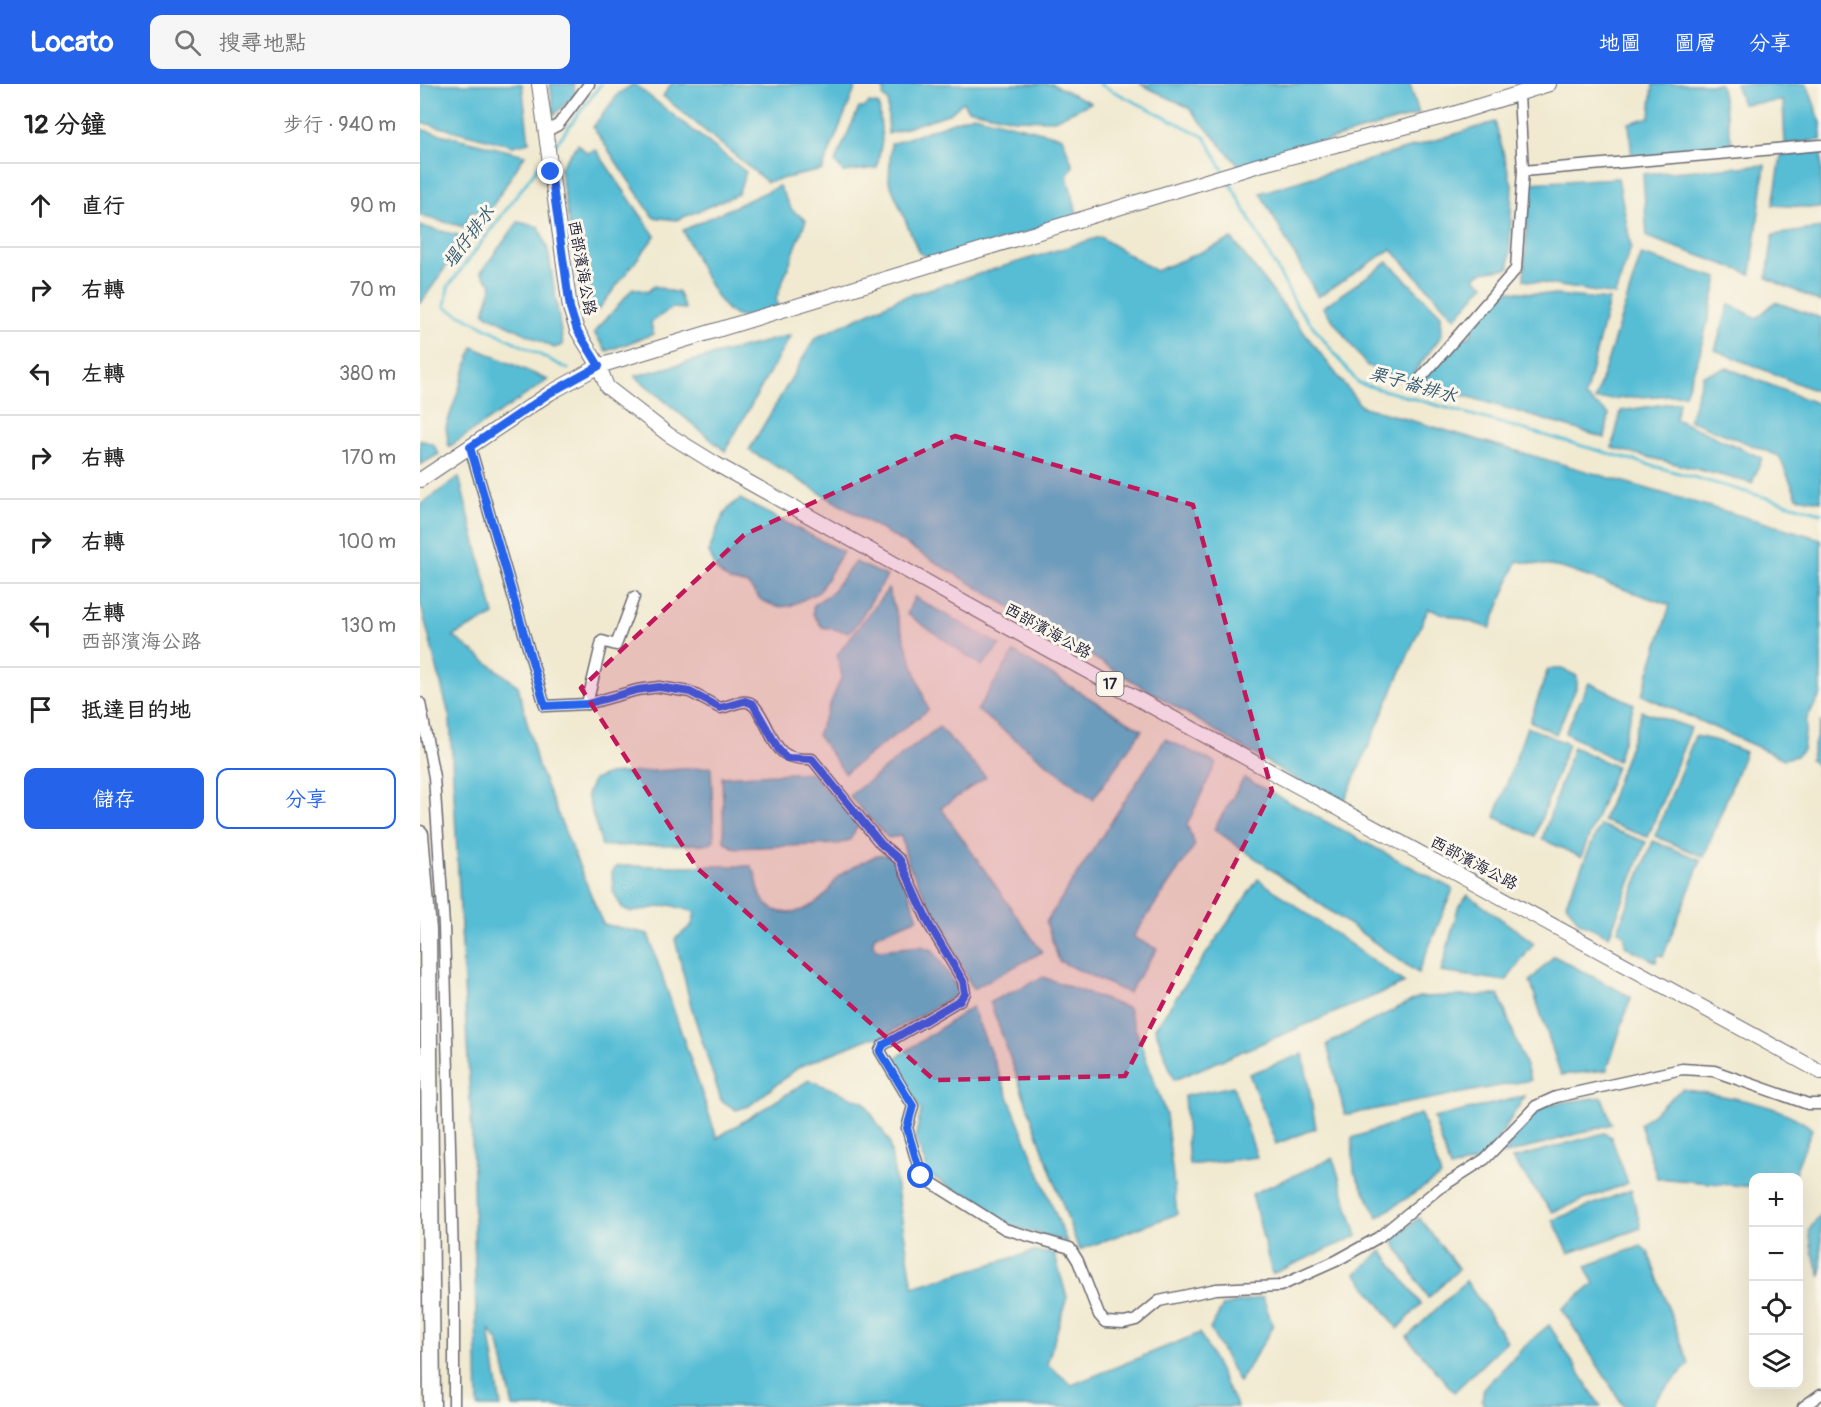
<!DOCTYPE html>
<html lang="zh-TW">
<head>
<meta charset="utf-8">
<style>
	body { margin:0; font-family:Pangolin,"LXGW WenKai TC",sans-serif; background:#f6f6f6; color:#222 }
	.controls { position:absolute; right:18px; bottom:18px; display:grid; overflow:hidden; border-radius:12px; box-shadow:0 6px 24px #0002 }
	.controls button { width:54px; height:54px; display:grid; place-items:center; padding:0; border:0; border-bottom:2px solid #e0e0e0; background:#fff; color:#222; font:30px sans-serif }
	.stop { position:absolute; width:18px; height:18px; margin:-14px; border:4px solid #2563eb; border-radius:50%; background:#fff }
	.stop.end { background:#2563eb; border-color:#fff; box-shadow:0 2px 6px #0008 }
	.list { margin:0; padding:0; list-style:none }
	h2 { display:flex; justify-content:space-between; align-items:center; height:78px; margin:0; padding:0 24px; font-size:26px }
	h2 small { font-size:20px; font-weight:400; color:#767676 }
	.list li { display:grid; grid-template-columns:39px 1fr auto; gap:18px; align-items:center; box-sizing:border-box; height:84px; padding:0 24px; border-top:2px solid #e0e0e0 }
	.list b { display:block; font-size:22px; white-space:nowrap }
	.list p { margin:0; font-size:20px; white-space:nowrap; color:#767676 }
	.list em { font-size:20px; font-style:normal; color:#767676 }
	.actions { display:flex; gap:12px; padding:18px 24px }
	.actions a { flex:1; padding:14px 0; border:2px solid #2563eb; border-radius:12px; text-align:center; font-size:21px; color:#2563eb }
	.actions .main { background:#2563eb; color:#fff }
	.icon { flex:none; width:33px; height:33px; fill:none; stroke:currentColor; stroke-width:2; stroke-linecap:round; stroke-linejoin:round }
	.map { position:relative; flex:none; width:1401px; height:1323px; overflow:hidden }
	header { display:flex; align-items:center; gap:36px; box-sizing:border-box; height:84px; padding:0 30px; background:#2563eb; color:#fff }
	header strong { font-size:28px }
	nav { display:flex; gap:33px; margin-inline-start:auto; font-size:21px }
	.search { width:420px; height:54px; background:#f6f6f6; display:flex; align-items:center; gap:15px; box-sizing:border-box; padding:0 21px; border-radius:12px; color:#767676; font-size:22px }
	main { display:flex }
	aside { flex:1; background:#fff }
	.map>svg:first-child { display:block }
</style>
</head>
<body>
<header>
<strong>Locato</strong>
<div class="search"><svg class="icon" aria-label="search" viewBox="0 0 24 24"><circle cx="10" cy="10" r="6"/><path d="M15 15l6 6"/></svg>搜尋地點</div>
<nav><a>地圖</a><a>圖層</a><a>分享</a></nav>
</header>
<main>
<aside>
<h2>12 分鐘<small>步行 · 940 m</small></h2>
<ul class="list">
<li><svg class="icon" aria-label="ahead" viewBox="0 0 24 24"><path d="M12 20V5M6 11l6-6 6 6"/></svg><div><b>直行</b></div><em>90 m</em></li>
<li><svg class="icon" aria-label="right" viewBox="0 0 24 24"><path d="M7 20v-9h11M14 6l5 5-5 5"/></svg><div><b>右轉</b></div><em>70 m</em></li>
<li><svg class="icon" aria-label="left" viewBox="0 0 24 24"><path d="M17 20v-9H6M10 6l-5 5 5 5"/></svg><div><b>左轉</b></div><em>380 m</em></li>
<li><svg class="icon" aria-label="right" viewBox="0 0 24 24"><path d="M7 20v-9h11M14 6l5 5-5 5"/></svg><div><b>右轉</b></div><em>170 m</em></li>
<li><svg class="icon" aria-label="right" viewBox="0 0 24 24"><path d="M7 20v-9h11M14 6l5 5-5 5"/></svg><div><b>右轉</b></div><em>100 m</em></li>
<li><svg class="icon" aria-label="left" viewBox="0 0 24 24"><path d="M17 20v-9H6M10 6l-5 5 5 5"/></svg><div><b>左轉</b><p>西部濱海公路</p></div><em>130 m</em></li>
<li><svg class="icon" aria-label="arrive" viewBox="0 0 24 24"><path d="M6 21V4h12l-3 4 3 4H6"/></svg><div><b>抵達目的地</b></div></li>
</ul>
<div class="actions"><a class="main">儲存</a><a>分享</a></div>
</aside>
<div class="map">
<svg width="1401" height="1323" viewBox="0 0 1401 1323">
	<rect width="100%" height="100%" fill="#fbf7ec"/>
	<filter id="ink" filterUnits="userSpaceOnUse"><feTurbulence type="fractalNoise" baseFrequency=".0167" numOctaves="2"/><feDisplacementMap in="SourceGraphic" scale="12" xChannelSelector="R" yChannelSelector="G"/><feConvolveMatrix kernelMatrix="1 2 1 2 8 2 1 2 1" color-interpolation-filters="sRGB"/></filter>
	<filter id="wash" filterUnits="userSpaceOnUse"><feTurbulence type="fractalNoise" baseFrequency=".008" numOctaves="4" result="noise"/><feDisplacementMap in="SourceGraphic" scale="24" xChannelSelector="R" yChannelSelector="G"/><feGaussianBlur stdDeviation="1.35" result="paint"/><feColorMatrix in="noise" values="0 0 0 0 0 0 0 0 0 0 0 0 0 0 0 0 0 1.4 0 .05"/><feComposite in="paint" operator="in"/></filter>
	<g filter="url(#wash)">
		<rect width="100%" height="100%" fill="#f1ead1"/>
		<!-- water -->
		<g fill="#57bdd5" stroke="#3c7088" stroke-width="1.5">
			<polygon points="0,0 102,0 109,58 93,62 0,38"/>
			<polygon points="130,0 154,0 155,10 134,31"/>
			<polygon points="214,0 326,88 318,110 257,136 233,133 173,43 199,9"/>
			<polygon points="251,0 437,0 402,86 347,98 243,12"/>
			<polygon points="454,0 632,0 671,19 634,36 594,35 547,25 543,18 531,29 468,50 468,17 463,13 464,5"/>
			<polygon points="720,0 990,0 999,30 819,82 768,23"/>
			<polygon points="1233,0 1300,0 1313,64 1212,76 1209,39 1230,33"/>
			<polygon points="1315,0 1387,0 1401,39 1401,56 1365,60 1363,17 1322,20"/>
			<polygon points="449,19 459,21 462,56 457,84 423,88 415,78 439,24 444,24"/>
			<polygon points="553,31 642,53 653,82 647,92 658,133 517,176 499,169 469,97 471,60"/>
			<polygon points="1075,38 1092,101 1089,184 1062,188 1055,193 1064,201 1035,234 971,165 898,213 840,109"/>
			<polygon points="0,45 105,71 66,132 51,127 45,143 0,132"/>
			<polygon points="158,60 167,69 176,66 235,152 178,226 161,215 140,84"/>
			<polygon points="1401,63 1401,124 1353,121 1362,67"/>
			<polygon points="1345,81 1331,190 1227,153 1223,90"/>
			<polygon points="1198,94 1211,163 1195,211 1104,196 1109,99"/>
			<path d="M 359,102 L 372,126 L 386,136 L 356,215 L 358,222 C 347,225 334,232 322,233 C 299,234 272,165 263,146 Z"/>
			<polygon points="98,138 119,143 128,166 143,261 134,264 64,229 72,201 61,188"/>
			<polygon points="0,142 46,153 1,219 0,219"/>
			<polygon points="1401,144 1401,218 1347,194 1353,151"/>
			<polygon points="680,153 736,187 812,155 941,322 1401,455 1401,610 1387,634 1383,666 1376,672 1364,675 1222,611 1250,521 1142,484 1097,477 1070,544 1008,525 922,723 329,366 395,254 480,214"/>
			<polygon points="1221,171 1298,194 1280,269 1265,310 1175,316"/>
			<polygon points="968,178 1021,231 1022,251 986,299 946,281 903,223"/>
			<polygon points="234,202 253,208 258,207 265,225 252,224 231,238 233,250 187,267 174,249 213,204 227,208"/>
			<polygon points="1080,206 1189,216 1165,313 1189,330 1185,354 999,298 1032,258 1051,252 1054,235"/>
			<polygon points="1355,218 1401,234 1401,309 1295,266 1309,220 1337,234"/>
			<polygon points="371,251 305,367 215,292"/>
			<polygon points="53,263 128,296 29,363 26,343"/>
			<polygon points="1307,284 1401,321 1401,417 1377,413 1359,372 1269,336 1283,291"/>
			<polygon points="1259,318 1255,335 1342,374 1332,399 1192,364 1201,327"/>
			<polygon points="0,356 13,360 19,370 0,381"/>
			<polygon points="39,393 74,531 33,552 98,602 118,682 183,840 228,850 297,1054 389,996 444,1018 469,1057 493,1203 612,1168 634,1169 647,1213 627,1280 652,1301 780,1249 817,1323 93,1323 79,1259 69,1245 81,1323 58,1323 52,1052 30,635 0,518 0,421"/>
			<path d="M 320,415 L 423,468 L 399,508 L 370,522 L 357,523 L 341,516 L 327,500 L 310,497 L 297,487 L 289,468 C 296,448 301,426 320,415 Z"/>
			<polygon points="435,478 467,492 434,544 428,548 402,543 393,530 393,521 410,510"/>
			<polygon points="468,505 508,626 425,689 397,651 422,592 417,571"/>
			<polygon points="494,513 580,561 562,582 487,530"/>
			<polygon points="594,568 722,646 673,715 557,626"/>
			<polygon points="1142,585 1157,592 1157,602 1136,650 1110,637 1128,585"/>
			<polygon points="1169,599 1214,620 1197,677 1145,649"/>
			<polygon points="1222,627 1271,644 1228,753 1183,737"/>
			<polygon points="1401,637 1401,692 1397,690 1399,682 1390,676"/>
			<polygon points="519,643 566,693 521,724 622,868 553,905 488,779 481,752 468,754 429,712"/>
			<polygon points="1107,643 1148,660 1115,752 1075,733"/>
			<polygon points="1275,652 1298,657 1325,668 1284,773 1235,752"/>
			<polygon points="745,655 796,679 767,741 775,761 713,853 737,865 708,909 639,877 626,838"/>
			<polygon points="1153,663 1196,683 1161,773 1122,755"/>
			<polygon points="291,683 294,756 290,760 182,762 167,711 173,696 189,690"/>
			<polygon points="390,688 439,739 430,756 419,760 314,764 304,757 302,693"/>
			<polygon points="824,694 1033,805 998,889 794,745"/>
			<polygon points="1180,741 1226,758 1189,852 1159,838 1146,819"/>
			<polygon points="1233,757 1281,776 1243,872 1238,871 1236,878 1205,862 1205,852 1198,846"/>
			<path d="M 457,771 L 471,771 L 478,781 L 498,834 L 454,852 L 453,860 L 458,866 L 501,862 L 513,866 L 538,905 L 538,910 L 462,953 L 450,954 L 379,983 L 329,1022 L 316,1026 L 301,1016 L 271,922 L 255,855 L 272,841 L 275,828 L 250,821 L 211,828 L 202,824 L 193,807 L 192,787 L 198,782 L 331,782 C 339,791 336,805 343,816 C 360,839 391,827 407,809 C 411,805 413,798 417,794 C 427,784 445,778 457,771 Z"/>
			<polygon points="838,795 985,899 754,996 735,944"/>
			<polygon points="1048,811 1114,859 1086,897 1021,888 1038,824"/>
			<polygon points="1134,872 1211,913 1187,986 1141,991 1110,897"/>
			<polygon points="623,893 708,924 746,1031 757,1130 659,1166 570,918"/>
			<polygon points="1079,911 1111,996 925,1031 907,960 999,913"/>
			<polygon points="552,923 647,1158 588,1141 510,1091 495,1055 501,1027 473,976"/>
			<polygon points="883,970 896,1044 856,1060 829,990"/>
			<polygon points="813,1002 837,1073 769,1081 764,1012"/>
			<path d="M 1262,1005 C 1301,1012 1362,1019 1392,1045 L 1373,1093 L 1334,1094 L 1333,1103 L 1237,1094 L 1220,1040 Z"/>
			<polygon points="1105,1012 1065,1075 1030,1085 1014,1034"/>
			<polygon points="1182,1013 1192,1040 1083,1071 1116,1022"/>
			<polygon points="1001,1030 1021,1092 958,1133 934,1088 932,1054"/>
			<polygon points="1184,1049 1191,1053 1208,1099 1132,1128 1092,1075"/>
			<polygon points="913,1074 937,1152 852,1190 832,1110"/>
			<polygon points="1211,1106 1221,1144 1149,1169 1133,1136"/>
			<polygon points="1401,1129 1401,1193 1392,1167 1389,1146"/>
			<polygon points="999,1134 1039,1185 1008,1214 972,1155"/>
			<polygon points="1221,1162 1228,1168 1269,1280 1236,1314 1233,1323 1204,1323 1142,1225 1174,1200 1166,1182"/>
			<polygon points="962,1167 1001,1220 978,1245 936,1189"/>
			<polygon points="1046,1197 1087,1257 1034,1308 987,1253"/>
			<polygon points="843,1213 853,1243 819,1298 790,1245 803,1222"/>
			<path d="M 1129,1241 L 1181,1323 L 1066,1323 L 1062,1318 L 1064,1303 C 1087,1283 1104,1260 1129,1241 Z"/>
		</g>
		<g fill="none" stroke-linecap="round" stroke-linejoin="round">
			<!-- stream -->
			<g stroke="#57bdd5" stroke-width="3">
				<polyline points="679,0 785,53 803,86"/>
				<polyline points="136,60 181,0"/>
				<polyline points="121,79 28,203 25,223 148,285"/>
				<polyline points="808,95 877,222 938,299 1401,429"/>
			</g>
		</g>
	</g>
	<g filter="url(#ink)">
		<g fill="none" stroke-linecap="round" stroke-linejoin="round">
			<!-- minor casing -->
			<g stroke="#6a6870" stroke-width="13">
				<g id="minor">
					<polyline points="125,48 138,41 169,0"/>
					<polyline points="1103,87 1401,61"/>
					<polyline points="993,303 1096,185 1103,87 1099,10"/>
					<path d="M 50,363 L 125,622 L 167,620 L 217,606 L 239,603 L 270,608 L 300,624 C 308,623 320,616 327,618 C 333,619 335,623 338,627 C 357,655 352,677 392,675 L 461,760 L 480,776 L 510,842 L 543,897 L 545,909 L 540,916 L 463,961 L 460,967 L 493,1022 L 487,1044 L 501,1092 L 585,1145 L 650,1164 L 658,1177 L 679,1231 L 685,1238 L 704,1239 L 716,1236 L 739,1217 L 796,1205 L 860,1202 L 916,1177 L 959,1153 L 1018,1105 L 1065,1075 L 1116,1022 L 1136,1013 L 1262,985 L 1294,987 L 1388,1020 L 1401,1020"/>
					<polyline points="0,619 14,693 24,842 34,1210 34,1323"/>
					<polyline points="167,620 182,557 196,561 214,513"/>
					<polyline points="1383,1323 1401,1310"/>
				</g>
			</g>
			<!-- major casing -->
			<g stroke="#6a6870" stroke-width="16">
				<g id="major">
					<polyline points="119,0 150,224 157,246 179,282 187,303 249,351 296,380 634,569 1401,988"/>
					<polyline points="0,396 130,309 179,282 839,81 1027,32 1129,0"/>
				</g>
			</g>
			<!-- highway casing -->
			<g stroke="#6a6870" stroke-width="19">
				<polyline id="highway" points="0,750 8,846 12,1323"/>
			</g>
			<!-- minor -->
			<use href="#minor" stroke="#fff" stroke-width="10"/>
			<!-- major -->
			<use href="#major" stroke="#fff" stroke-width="14"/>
			<!-- highway -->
			<use href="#highway" stroke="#fff" stroke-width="16"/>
		</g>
	</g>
	<g fill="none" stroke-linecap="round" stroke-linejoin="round" filter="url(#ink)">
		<!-- route -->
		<polyline stroke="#2563eb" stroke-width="8" points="131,88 150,224 157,246 179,282 130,309 50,363 125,622 167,620 217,606 239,603 270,608 300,624 325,617 333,620 359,666 367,674 392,675 461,760 480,776 510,842 543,897 545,909 540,916 463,961 460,968 493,1022 487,1044 501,1092"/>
	</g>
	<!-- marked area -->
	<path fill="#c2185b" fill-opacity="0.2" stroke="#c2185b" stroke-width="4.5" stroke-dasharray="12 8" stroke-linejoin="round" d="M 535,352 L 773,421 L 852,707 L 705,992 L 514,996 L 277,784 L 161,604 L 324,451 Z"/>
	<g text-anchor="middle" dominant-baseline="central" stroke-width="6" stroke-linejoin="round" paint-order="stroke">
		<!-- shield labels -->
		<rect fill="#fbf7ec" stroke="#636270" stroke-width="1.5" x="676.5" y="588" width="27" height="24" rx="4.5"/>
		<g font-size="15" font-weight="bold" fill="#22223b">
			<text x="690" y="600">17</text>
		</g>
		<!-- street labels -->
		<g font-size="16" fill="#22223b" stroke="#fbf7ec">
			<text transform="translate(162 184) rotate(80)">西部濱海公路</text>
			<text transform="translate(628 547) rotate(29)">西部濱海公路</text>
			<text transform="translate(1054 779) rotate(28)">西部濱海公路</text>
		</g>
		<!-- water labels -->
		<g font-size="18" font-style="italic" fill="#355871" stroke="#fbf7ec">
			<text transform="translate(49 153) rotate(-53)">塭仔排水</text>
			<text transform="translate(993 301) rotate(16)">栗子崙排水</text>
		</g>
	</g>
</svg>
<div class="controls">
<button>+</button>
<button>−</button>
<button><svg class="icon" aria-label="locate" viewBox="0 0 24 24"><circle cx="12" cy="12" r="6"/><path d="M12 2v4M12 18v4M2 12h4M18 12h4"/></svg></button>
<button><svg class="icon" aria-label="layers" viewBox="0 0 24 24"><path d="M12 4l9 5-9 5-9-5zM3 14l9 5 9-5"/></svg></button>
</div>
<div class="stop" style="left:501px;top:1092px"></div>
<div class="stop end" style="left:131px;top:88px"></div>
</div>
</main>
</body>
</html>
